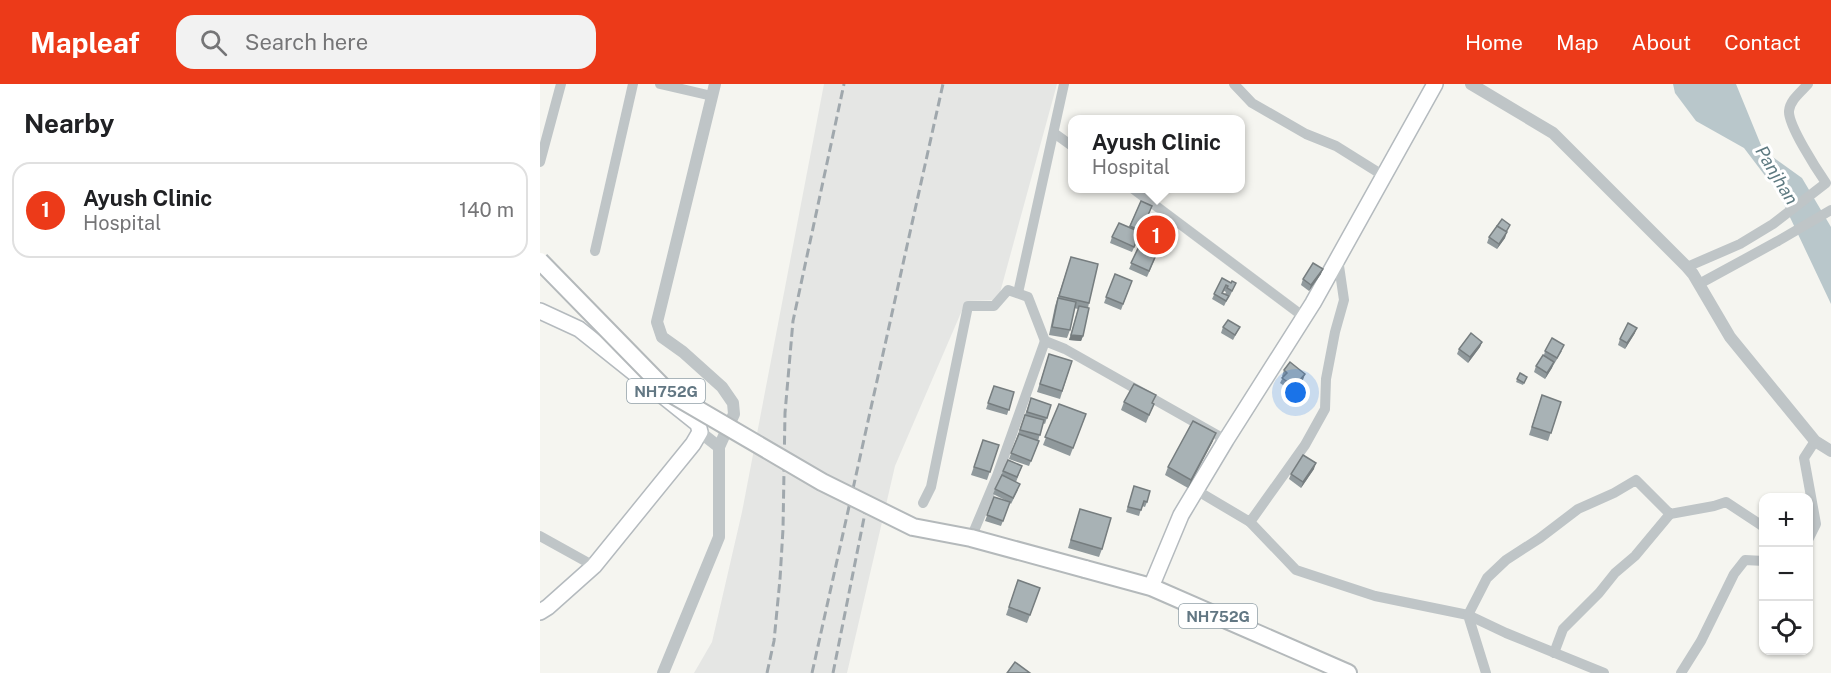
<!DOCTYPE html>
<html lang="en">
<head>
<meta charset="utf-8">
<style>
	body { margin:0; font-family:"Public Sans",sans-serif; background:#f2f2f2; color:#202124 }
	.controls { position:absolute; right:18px; bottom:18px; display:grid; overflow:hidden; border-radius:12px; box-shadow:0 2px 4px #0004 }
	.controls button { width:54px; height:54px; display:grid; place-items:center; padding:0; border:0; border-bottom:2px solid #e0e0e0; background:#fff; color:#202124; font:30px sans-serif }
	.you { position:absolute; left:756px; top:309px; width:21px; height:21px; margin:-15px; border:4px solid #fff; border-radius:50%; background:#1a73e8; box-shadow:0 0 0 9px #1a73e833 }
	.badge { display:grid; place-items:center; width:39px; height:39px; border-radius:50%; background:#ec3a19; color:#fff; font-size:20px; font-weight:700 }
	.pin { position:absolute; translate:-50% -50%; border:3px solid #fff; box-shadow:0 2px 6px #0006 }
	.popup { position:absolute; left:528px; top:31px; width:177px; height:78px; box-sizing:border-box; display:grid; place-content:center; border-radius:12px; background:#fff; filter:drop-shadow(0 2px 4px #0005); font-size:20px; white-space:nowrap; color:#757577 }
	.popup b { font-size:22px; color:#202124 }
	.popup::after { content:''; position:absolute; left:50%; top:100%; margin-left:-12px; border:12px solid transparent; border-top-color:#fff }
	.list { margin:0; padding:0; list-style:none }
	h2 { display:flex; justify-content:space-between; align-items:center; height:78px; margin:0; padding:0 24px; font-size:26px }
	h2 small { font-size:20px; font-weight:400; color:#757577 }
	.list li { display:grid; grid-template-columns:39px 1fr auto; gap:18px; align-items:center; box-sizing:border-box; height:96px; margin:0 12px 12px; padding:0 12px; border:2px solid #e0e0e0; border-radius:18px }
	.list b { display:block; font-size:22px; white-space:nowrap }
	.list p { margin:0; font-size:20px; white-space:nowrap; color:#757577 }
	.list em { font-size:20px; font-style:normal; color:#757577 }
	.icon { flex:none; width:33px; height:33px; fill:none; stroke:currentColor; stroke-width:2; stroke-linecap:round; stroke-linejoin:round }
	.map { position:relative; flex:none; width:1291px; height:589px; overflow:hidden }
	header { display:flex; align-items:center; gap:36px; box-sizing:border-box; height:84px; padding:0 30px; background:#ec3a19; color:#fff }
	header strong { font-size:28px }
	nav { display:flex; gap:33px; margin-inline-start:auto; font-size:21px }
	.search { width:420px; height:54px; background:#f2f2f2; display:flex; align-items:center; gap:15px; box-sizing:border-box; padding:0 21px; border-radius:18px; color:#757577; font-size:22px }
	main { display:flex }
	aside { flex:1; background:#fff }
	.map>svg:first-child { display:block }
</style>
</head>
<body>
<header>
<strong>Mapleaf</strong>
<div class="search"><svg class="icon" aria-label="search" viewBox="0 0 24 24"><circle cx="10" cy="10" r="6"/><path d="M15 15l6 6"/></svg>Search here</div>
<nav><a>Home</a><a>Map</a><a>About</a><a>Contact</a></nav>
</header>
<main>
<aside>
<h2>Nearby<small></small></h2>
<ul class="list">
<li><span class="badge">1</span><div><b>Ayush Clinic</b><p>Hospital</p></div><em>140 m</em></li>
</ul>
</aside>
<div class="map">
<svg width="1291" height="589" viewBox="0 0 1291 589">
	<rect width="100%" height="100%" fill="#f5f5f0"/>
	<!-- built -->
	<polygon fill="#e5e6e4" points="284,0 517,0 458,216 426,217 355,382 307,589 154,589 172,558 202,428"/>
	<!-- water -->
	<polygon fill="#b9c7cb" points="1133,0 1196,0 1223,66 1262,94 1291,143 1291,220 1239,110 1204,64 1156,37 1135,9"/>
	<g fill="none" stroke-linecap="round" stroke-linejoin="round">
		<!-- secondary casing -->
		<g stroke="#b4babe" stroke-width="18">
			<g id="secondary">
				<polyline points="0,227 39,245 158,340 160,348 153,360 54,482 8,523 0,528"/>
				<polyline points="611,503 641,431 686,356 773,219 895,0"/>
			</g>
		</g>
		<!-- trunk casing -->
		<g stroke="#b4b9bb" stroke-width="20">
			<polyline id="trunk" points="545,485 611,503 808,589"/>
		</g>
		<!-- minor -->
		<g stroke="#bfc5c7" stroke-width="10">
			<polyline points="120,0 172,12"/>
			<polyline points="694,0 712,19 766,50 796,62 844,92"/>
			<polyline points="514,49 532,62"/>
			<polyline points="0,78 21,0"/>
			<polyline points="592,104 764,233"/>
			<polyline points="55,167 93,0"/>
			<path d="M 1147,183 L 1200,160 L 1233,140 L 1286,99 C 1277,86 1248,41 1249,27 C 1250,16 1261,8 1268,0"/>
			<polyline points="1159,200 1238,157 1291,126"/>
			<polyline points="478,209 524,0"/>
			<polyline points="656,406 710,438 765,361 785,325 786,295 795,248 804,216 798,175"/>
			<polyline points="383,419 391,403 428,222 454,222 468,206 488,213 505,257"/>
			<polyline points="710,438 756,486 835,512 928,531 946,589"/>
			<polyline points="0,452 54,482"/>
			<polyline points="431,454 457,392 505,257 525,265 686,356"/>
			<polyline points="1268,456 1276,440 1264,374 1275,357"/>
			<polyline points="1014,569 1023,545 1059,509 1075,489 1095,472 1130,430"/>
			<polyline points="1064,589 966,549 928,531 947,494 966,476 1000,454 1038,425 1074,409 1096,396 1130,430 1174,422 1186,418 1224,443"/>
			<polyline points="1141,589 1161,557 1194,490 1205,476 1224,477"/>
		</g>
		<!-- tertiary -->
		<g stroke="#bfc5c7" stroke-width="12">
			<polyline points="175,0 117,238 122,253 143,268 182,303 193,319 194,330 179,363"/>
			<polyline points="931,0 1013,49 1147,183 1153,190 1190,253 1275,357 1291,367"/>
			<polyline points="123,589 179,453 179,363 160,348"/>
		</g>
		<!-- secondary -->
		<use href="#secondary" stroke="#fff" stroke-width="15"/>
		<!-- trunk -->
		<use href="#trunk" stroke="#fff" stroke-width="16"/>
		<!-- rail -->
		<g stroke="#a0a8ad" stroke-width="3" stroke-dasharray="9 4.5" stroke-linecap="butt">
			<polyline points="227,589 234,557 240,495 243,445 245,329 253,237 304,0"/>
			<polyline points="272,589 403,0"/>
			<polyline points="293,589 325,429"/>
		</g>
		<!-- trunk-bridge casing -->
		<g stroke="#b4b9bb" stroke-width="20" stroke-linecap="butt">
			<polyline id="trunk-bridge" points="0,177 128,308 282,398 373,443 431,454 545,485"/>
		</g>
		<!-- trunk-bridge -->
		<use href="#trunk-bridge" stroke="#fff" stroke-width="16"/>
	</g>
	<!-- wall -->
	<g fill="#90999c">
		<polygon points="601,117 610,128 592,168 570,159 572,153 589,143"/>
		<polygon points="613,130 631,138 607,193 589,185"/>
		<polygon points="969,144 966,148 965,154 957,165 947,159 949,153"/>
		<polygon points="531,173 549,219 548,224 543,252 541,257 529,256 538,225 534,224 530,246 527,254 509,251 515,222"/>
		<polygon points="575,190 592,197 581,226 564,219"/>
		<polygon points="781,190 769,207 761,201 763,195"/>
		<polygon points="682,194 691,199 692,197 696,199 690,212 685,210 686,208 684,207 683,209 689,212 684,222 672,215"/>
		<polygon points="683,243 700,243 693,256 681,249"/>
		<polygon points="1095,249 1085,265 1078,261 1080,255"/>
		<polygon points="942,258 940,263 928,279 917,270 919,265"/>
		<polygon points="1005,267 1022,267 1005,295 994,288 996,282 1004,271"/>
		<polygon points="509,270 532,277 520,315 497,308"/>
		<polygon points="744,286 763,296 757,302 754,301 750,306 740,299 743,293 742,292"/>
		<polygon points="980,289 986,295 983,301 976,298"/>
		<polygon points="454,302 474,308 467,331 446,325"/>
		<polygon points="1002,311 1021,318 1008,357 989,351"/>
		<polygon points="491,314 511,321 505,340 503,339 498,357 499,357 489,382 469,375"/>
		<polygon points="584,318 613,319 614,320 606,339 581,326"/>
		<polygon points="519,320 546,330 530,372 503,361"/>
		<polygon points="443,356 459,361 447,396 431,391"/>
		<polygon points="673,357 648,404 625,391 628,383"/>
		<polygon points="482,382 476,398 478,406 471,420 470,419 461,442 445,437 454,413 467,417 453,410 463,387"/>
		<polygon points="774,385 761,404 749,395 751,390"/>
		<polygon points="594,402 607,418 605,423 602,422 599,432 586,428"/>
		<polygon points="540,426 562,465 559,473 528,464"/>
		<polygon points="478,496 500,504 487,539 466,531"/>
	</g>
	<!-- shaded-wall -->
	<g fill="#767d7f">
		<polygon points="967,148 965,154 957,165 959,160"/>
		<polygon points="783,185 781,190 769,207 771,201"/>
		<polygon points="1097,244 1095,249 1085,265 1087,259"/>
		<polygon points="531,251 543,252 541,257 529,256"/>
		<polygon points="942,258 940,263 928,279 930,273"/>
		<polygon points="1014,278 1012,284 1005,295 1007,289"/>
		<polygon points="765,290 763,296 757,302 759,297"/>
		<polygon points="676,349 673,357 648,404 651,396"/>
		<polygon points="776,379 774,385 761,404 763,398"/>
	</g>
	<!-- building -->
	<g fill="#a8b2b5" stroke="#767d7f" stroke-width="1.5">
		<polygon points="601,117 612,122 601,147 590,142"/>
		<polygon points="613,130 631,138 622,160 604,152"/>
		<polygon points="962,135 970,141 966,148 957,142"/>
		<polygon points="579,139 600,148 594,163 572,153"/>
		<polygon points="957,142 967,148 959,160 949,153"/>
		<polygon points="602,156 619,164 609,187 591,179"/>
		<polygon points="531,173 558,180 549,219 519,212"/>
		<polygon points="773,179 783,185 771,201 763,195"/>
		<polygon points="575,190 592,197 583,220 566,213"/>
		<polygon points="682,194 691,199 692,197 696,199 692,207 687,204 688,202 686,201 682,209 689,212 686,217 674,210"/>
		<polygon points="518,214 536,218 530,246 512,243"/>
		<polygon points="539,222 549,224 543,252 531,251"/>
		<polygon points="688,236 700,243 695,251 683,243"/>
		<polygon points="1088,239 1097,244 1087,259 1080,255"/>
		<polygon points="931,249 942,258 930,273 919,265"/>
		<polygon points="1012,254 1024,261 1017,274 1005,267"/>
		<polygon points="509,270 532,277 522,307 500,300"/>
		<polygon points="1003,271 1014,278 1007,289 996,282"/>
		<polygon points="750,278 765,290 759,297 756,295 752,301 742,294 747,289 744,286"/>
		<polygon points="980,289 987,293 984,299 977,295"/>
		<polygon points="594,300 616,311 612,319 614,320 609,331 584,318"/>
		<polygon points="454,302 474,308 469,326 448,319"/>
		<polygon points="1002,311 1021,318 1011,349 992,343"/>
		<polygon points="491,314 511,321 507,334 487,328"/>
		<polygon points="519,320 546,330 533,364 505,353"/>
		<polygon points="485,331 504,336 500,351 480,346"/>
		<polygon points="653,337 676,349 651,396 628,383"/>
		<polygon points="479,350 499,357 491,377 471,369"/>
		<polygon points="443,356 459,361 450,388 434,383"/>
		<polygon points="763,371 776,379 763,398 751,390"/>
		<polygon points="468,376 482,382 477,393 463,387"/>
		<polygon points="462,391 480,400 473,414 455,405"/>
		<polygon points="594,402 610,407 607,418 604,417 601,426 588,423"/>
		<polygon points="454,413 470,418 463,437 447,431"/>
		<polygon points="540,425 571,434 562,465 531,456"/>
		<polygon points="478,496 500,504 490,531 469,523"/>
		<polygon points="475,578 490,589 467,589"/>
	</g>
	<g text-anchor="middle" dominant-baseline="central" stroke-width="6" stroke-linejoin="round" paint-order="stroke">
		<!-- shield labels -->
		<g fill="#fff" stroke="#91a0a8" stroke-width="1.5">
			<rect x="87" y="295" width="78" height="24" rx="4.5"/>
			<rect x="639" y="520" width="78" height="24" rx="4.5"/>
		</g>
		<g font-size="15" font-weight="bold" fill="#627783">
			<text x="126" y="307">NH752G</text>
			<text x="678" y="532">NH752G</text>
		</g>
		<!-- water labels -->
		<g font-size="18" font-style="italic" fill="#5e7a81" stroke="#fff">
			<text transform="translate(1237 91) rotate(59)">Panjhan</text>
		</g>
	</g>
</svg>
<div class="controls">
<button>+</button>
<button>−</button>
<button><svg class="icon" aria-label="locate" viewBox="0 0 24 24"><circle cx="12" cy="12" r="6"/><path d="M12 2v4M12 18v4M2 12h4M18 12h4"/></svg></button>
</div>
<div class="you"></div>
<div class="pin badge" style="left:616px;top:151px">1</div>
<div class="popup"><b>Ayush Clinic</b>Hospital</div>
</div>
</main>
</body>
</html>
